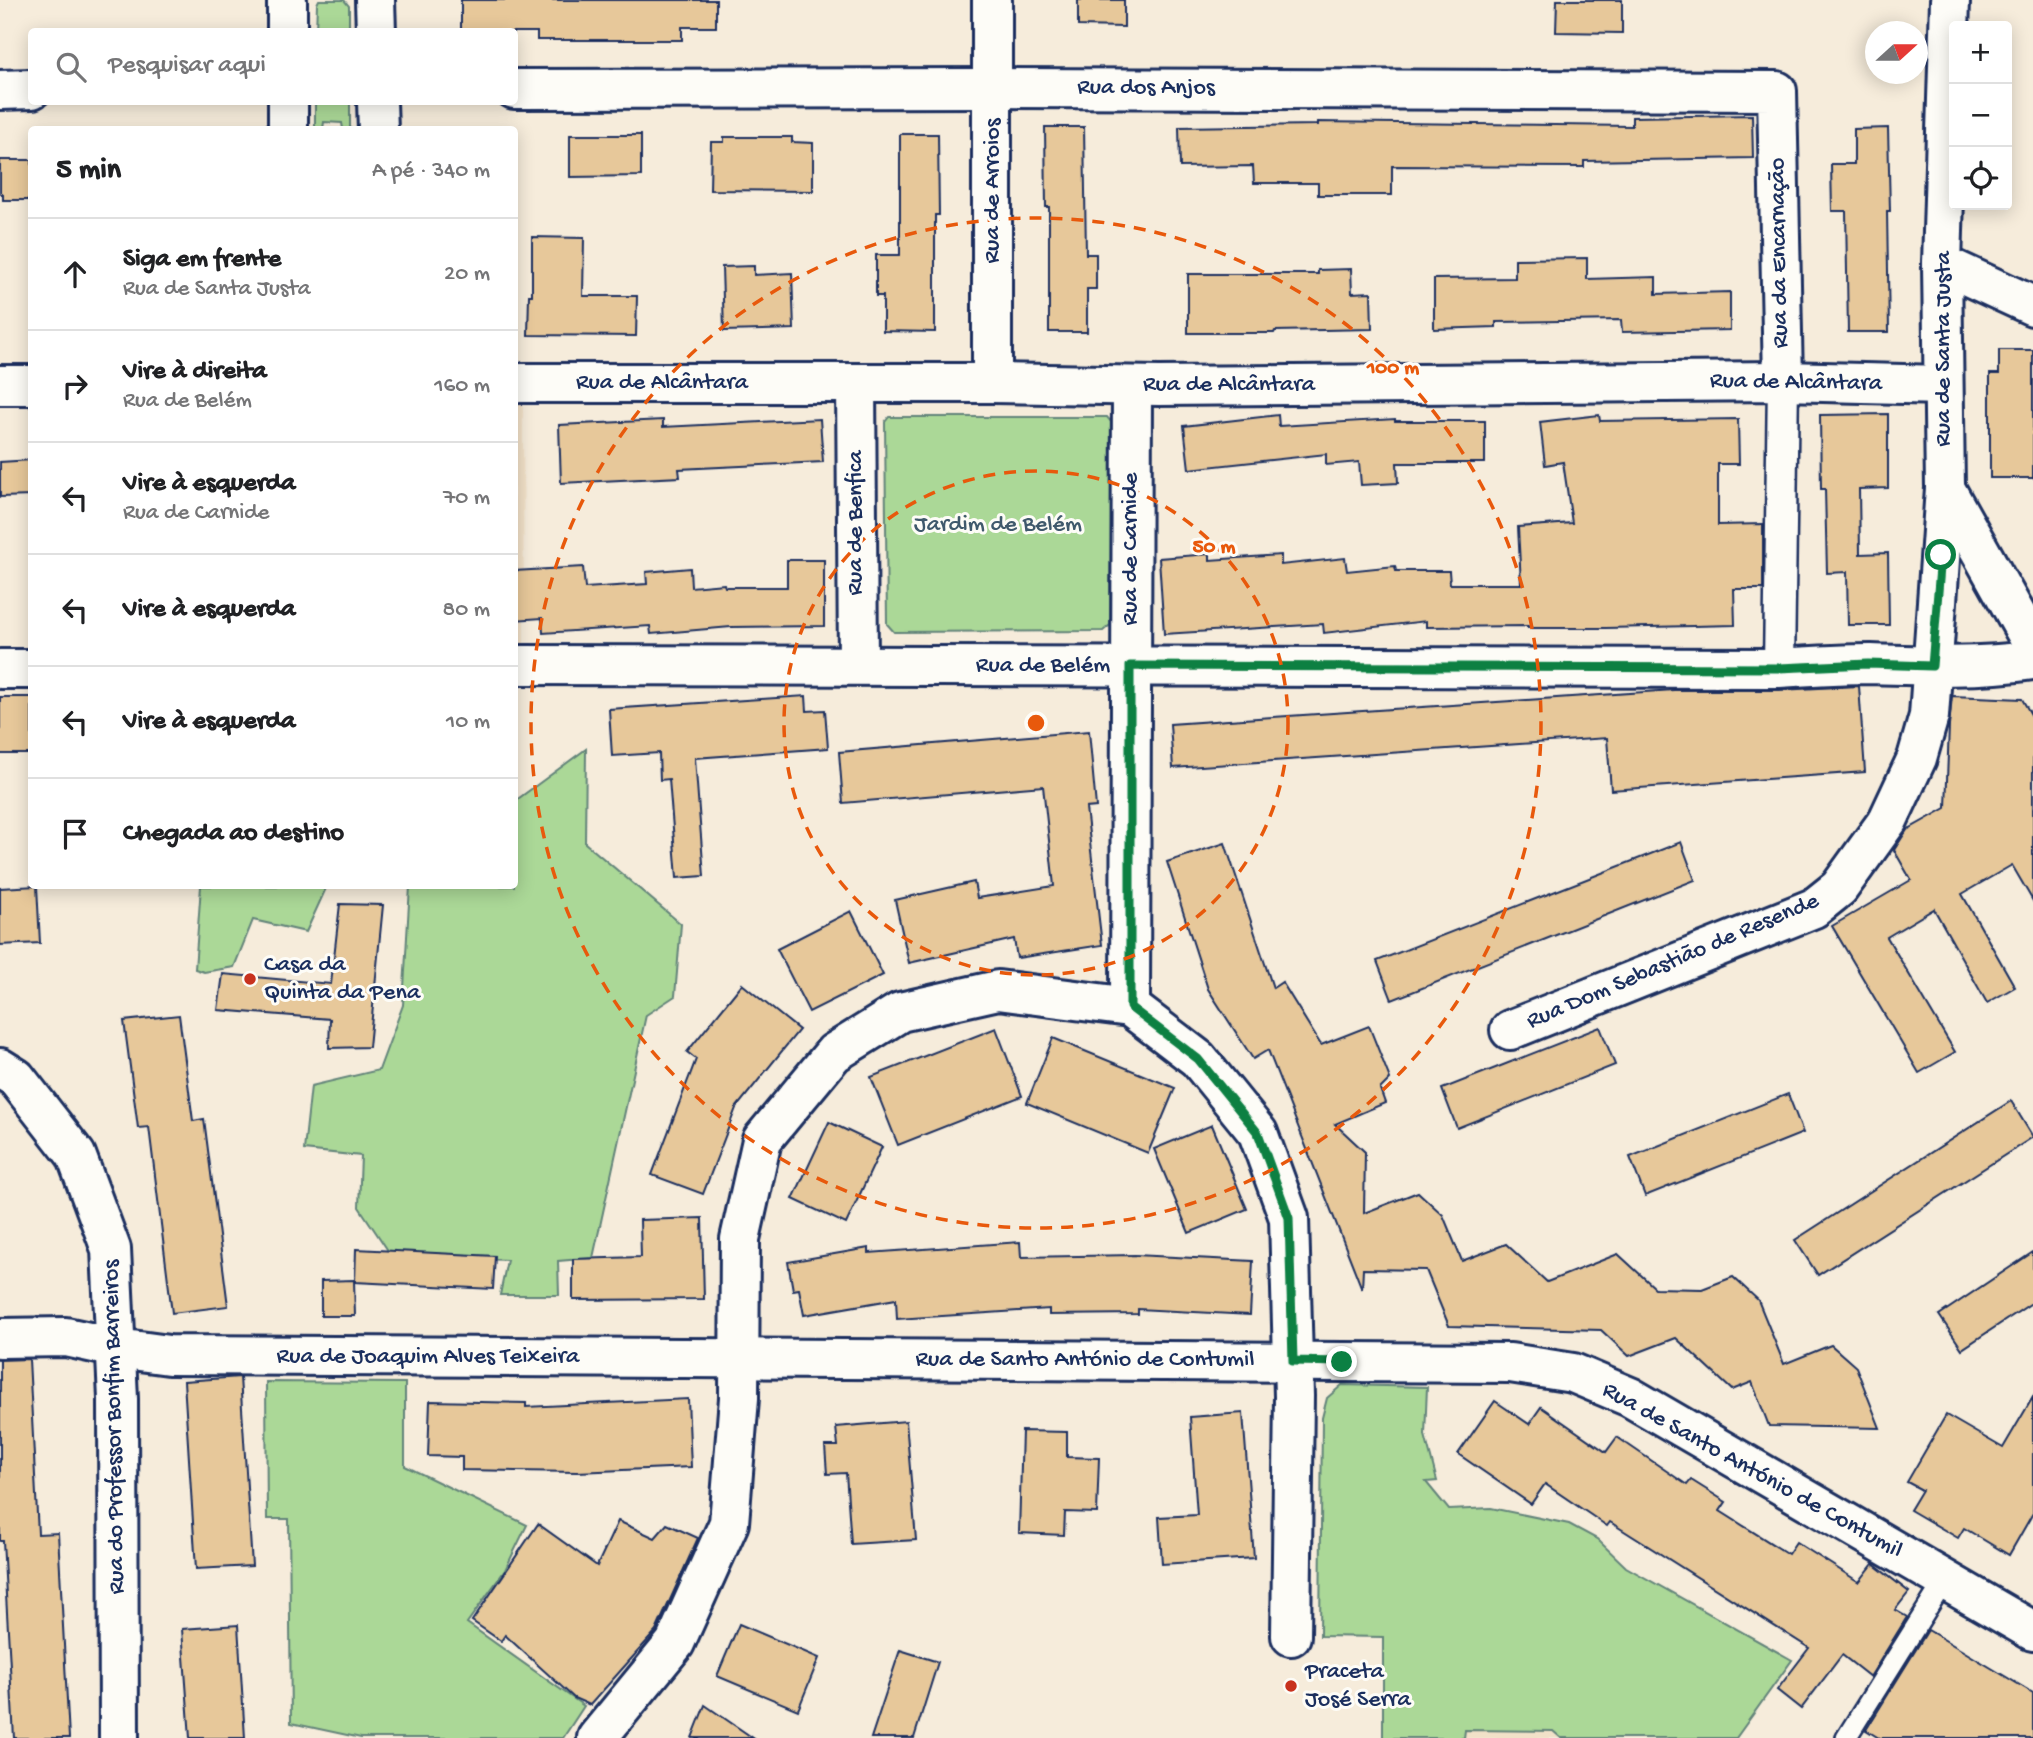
<!DOCTYPE html>
<html lang="pt">
<head>
<meta charset="utf-8">
<style>
	body { margin:0; font-family:"Gochi Hand",sans-serif; background:#f2f2f2; color:#202124 }
	.controls { position:absolute; right:21px; top:21px; display:grid; overflow:hidden; border-radius:7px; box-shadow:0 4px 18px #0003 }
	.controls button { width:63px; height:63px; display:grid; place-items:center; padding:0; border:0; border-bottom:2px solid #e0e0e0; background:#fff; color:#202124; font:35px sans-serif }
	.compass { position:absolute; left:1865px; top:21px; width:63px; height:63px; border-radius:50%; background:#fff; box-shadow:0 4px 18px #0003; rotate:69deg }
	.stop { position:absolute; width:21px; height:21px; margin:-16px; border:5px solid #0b8043; border-radius:50%; background:#fff }
	.stop.end { background:#0b8043; border-color:#fff; box-shadow:0 2px 7px #0008 }
	.list { margin:0; padding:0; list-style:none }
	h2 { display:flex; justify-content:space-between; align-items:center; height:91px; margin:0; padding:0 28px; font-size:30px }
	h2 small { font-size:23px; font-weight:400; color:#757577 }
	.list li { display:grid; grid-template-columns:46px 1fr auto; gap:21px; align-items:center; box-sizing:border-box; height:112px; padding:0 28px; border-top:2px solid #e0e0e0 }
	.list b { display:block; font-size:26px; white-space:nowrap }
	.list p { margin:0; font-size:23px; white-space:nowrap; color:#757577 }
	.list em { font-size:23px; font-style:normal; color:#757577 }
	.icon { flex:none; width:38px; height:38px; fill:none; stroke:currentColor; stroke-width:2; stroke-linecap:round; stroke-linejoin:round }
	.map { position:relative; flex:none; width:2033px; height:1738px; overflow:hidden }
	.search { position:absolute; background:#fff; box-shadow:0 4px 18px #0003; left:28px; top:28px; width:490px; height:77px; display:flex; align-items:center; gap:18px; box-sizing:border-box; padding:0 24px; border-radius:7px; color:#757577; font-size:26px }
	.panel { position:absolute; background:#fff; box-shadow:0 4px 18px #0003; left:28px; top:126px; width:490px; height:763px; border-radius:7px }
	.map>svg:first-child { display:block }
</style>
</head>
<body>
<div class="map">
<svg width="2033" height="1738" viewBox="0 0 2033 1738">
	<rect width="100%" height="100%" fill="#f6ecdb"/>
	<filter id="ink" filterUnits="userSpaceOnUse"><feTurbulence type="fractalNoise" baseFrequency=".0143" numOctaves="2"/><feDisplacementMap in="SourceGraphic" scale="14" xChannelSelector="R" yChannelSelector="G"/><feConvolveMatrix kernelMatrix="1 2 1 2 8 2 1 2 1" color-interpolation-filters="sRGB"/></filter>
	<g filter="url(#ink)">
		<!-- built -->
		<g fill="#f2e1c8">
			<polygon points="514,404 523,404 524,647 514,647"/>
			<polygon points="1464,1730 1554,1731 1561,1738 1464,1738"/>
		</g>
		<!-- green -->
		<g fill="#abd897" stroke="#63847a" stroke-width="2">
			<polygon points="319,0 344,0 349,6 349,31 316,31 317,4"/>
			<polygon points="315,102 350,102 350,129 343,129 342,123 324,122 323,129 315,129"/>
			<polygon points="889,417 1107,417 1112,423 1110,625 1103,631 894,632 887,624 885,422"/>
			<polygon points="586,749 585,843 681,924 675,996 646,1015 593,1258 558,1261 559,1295 500,1295 507,1260 391,1255 359,1207 361,1156 304,1150 311,1086 379,1070 403,1005 410,886 514,886 515,801"/>
			<polygon points="201,886 327,886 306,932 253,920 234,967 204,972 195,969"/>
			<polygon points="266,1382 405,1383 405,1466 527,1525 505,1570 467,1623 584,1706 563,1738 361,1738 291,1723 289,1519 267,1519"/>
			<polygon points="1342,1385 1427,1387 1425,1435 1437,1481 1426,1482 1449,1510 1491,1508 1569,1524 1597,1539 1626,1567 1792,1660 1736,1738 1561,1738 1553,1731 1465,1730 1464,1738 1383,1738 1383,1637 1320,1636 1322,1418 1327,1398"/>
		</g>
		<!-- building -->
		<g fill="#e7c89a" stroke="#1b2f5e" stroke-width="2">
			<polygon points="461,0 716,0 716,27 682,27 682,40 537,40 537,32 461,32"/>
			<polygon points="1078,0 1124,0 1124,27 1078,26"/>
			<polygon points="1557,0 1622,0 1622,33 1556,32"/>
			<polygon points="1752,115 1753,158 1584,161 1584,167 1392,166 1392,195 1318,195 1318,183 1254,183 1253,166 1180,167 1179,127 1318,125 1318,122 1632,126 1632,117"/>
			<polygon points="1045,127 1084,127 1086,254 1096,254 1096,289 1087,289 1087,332 1049,332 1049,207 1046,207"/>
			<polygon points="1888,128 1890,211 1887,211 1889,332 1848,332 1846,211 1832,211 1831,164 1854,164 1854,129"/>
			<polygon points="900,134 938,134 939,215 935,215 935,332 883,331 883,296 876,296 876,255 900,255"/>
			<polygon points="570,135 641,135 641,176 570,177"/>
			<polygon points="724,137 792,137 792,142 813,143 813,191 710,190 711,142 724,142"/>
			<polygon points="0,160 32,160 32,200 3,200 3,194 0,194"/>
			<polygon points="532,237 584,238 583,296 637,296 636,336 528,335 529,295 532,295"/>
			<polygon points="1587,258 1587,279 1656,277 1656,294 1730,292 1730,330 1622,332 1621,320 1496,322 1496,327 1434,329 1434,279 1515,278 1515,259"/>
			<polygon points="754,266 754,275 792,273 794,329 724,331 722,267"/>
			<polygon points="1351,269 1352,293 1371,292 1372,329 1275,331 1274,333 1188,333 1188,274 1318,274 1318,270"/>
			<polygon points="1999,350 2033,350 2033,478 1990,478 1990,374 1999,374"/>
			<polygon points="1888,414 1888,488 1859,489 1860,554 1888,553 1889,625 1848,625 1847,572 1827,573 1825,489 1821,489 1820,415"/>
			<polygon points="1278,415 1279,426 1395,419 1395,421 1485,421 1485,463 1397,463 1398,483 1361,485 1359,462 1326,465 1326,454 1189,469 1184,426"/>
			<polygon points="1599,415 1600,421 1738,419 1739,464 1718,464 1718,525 1763,524 1763,589 1734,589 1735,625 1606,628 1528,628 1528,626 1426,627 1426,621 1324,633 1323,624 1164,634 1159,558 1210,554 1210,560 1281,555 1281,565 1345,558 1347,571 1395,566 1396,571 1449,571 1450,584 1521,584 1518,527 1572,523 1563,462 1545,465 1540,422"/>
			<polygon points="820,419 823,462 679,469 680,477 561,483 559,425 663,420 663,427"/>
			<polygon points="32,460 32,496 0,497 0,462"/>
			<polygon points="787,560 824,560 824,626 731,627 651,634 650,626 543,633 542,618 514,620 514,571 583,567 585,588 647,584 646,572 690,568 691,587 724,584 725,587 787,587"/>
			<polygon points="1859,686 1865,772 1611,790 1607,738 1173,768 1170,724 1674,690 1779,690"/>
			<polygon points="806,696 807,711 825,710 828,748 695,758 704,876 677,878 669,779 660,780 659,753 612,756 609,709"/>
			<polygon points="1952,696 2022,699 2033,718 2033,901 2012,865 1962,894 2015,987 1987,1003 1934,909 1887,937 1955,1052 1919,1073 1832,926 1911,880 1894,850 1907,830 1946,808 1949,726"/>
			<rect x="0" y="697" width="32" height="57"/>
			<polygon points="1089,731 1096,807 1086,808 1102,945 1017,958 1014,939 909,963 895,900 974,882 977,898 1054,886 1043,786 843,803 839,752"/>
			<polygon points="1681,842 1695,880 1392,1000 1377,961"/>
			<polygon points="1225,843 1273,988 1282,982 1321,1045 1369,1026 1390,1079 1380,1089 1385,1103 1335,1124 1365,1152 1364,1213 1418,1192 1443,1215 1462,1261 1506,1244 1547,1282 1618,1254 1655,1288 1702,1289 1733,1277 1758,1300 1784,1364 1831,1345 1856,1367 1880,1428 1769,1426 1752,1382 1732,1390 1676,1338 1629,1356 1601,1330 1449,1326 1426,1270 1363,1269 1362,1289 1268,1050 1253,1059 1208,989 1167,862"/>
			<polygon points="37,886 40,943 0,945 0,888"/>
			<polygon points="340,904 383,905 369,1047 329,1048 330,1019 218,1010 223,974 331,984"/>
			<polygon points="851,911 883,975 809,1012 777,949"/>
			<polygon points="742,984 799,1030 736,1108 703,1194 652,1175 696,1059 687,1052"/>
			<polygon points="179,1015 193,1121 204,1119 228,1306 172,1313 149,1127 138,1128 124,1021"/>
			<polygon points="1600,1027 1615,1065 1457,1128 1442,1089"/>
			<polygon points="996,1028 1022,1096 898,1145 871,1077"/>
			<polygon points="1053,1038 1175,1088 1148,1153 1027,1103"/>
			<polygon points="1788,1094 1803,1133 1645,1196 1630,1157"/>
			<polygon points="2011,1101 2033,1137 1818,1275 1795,1240"/>
			<polygon points="829,1122 882,1147 846,1224 793,1199"/>
			<polygon points="1212,1125 1247,1209 1189,1233 1154,1149"/>
			<polygon points="702,1218 704,1299 573,1300 573,1259 641,1257 640,1220"/>
			<polygon points="1020,1242 1021,1257 1135,1255 1253,1261 1250,1315 1138,1309 1138,1314 1049,1315 1049,1309 897,1319 896,1299 804,1315 799,1289 793,1290 788,1262 869,1248 869,1253"/>
			<polygon points="356,1249 495,1256 493,1289 355,1282"/>
			<polygon points="2033,1252 2033,1302 1962,1349 1939,1315"/>
			<polygon points="354,1280 355,1316 321,1316 321,1281"/>
			<polygon points="29,1359 38,1534 58,1533 69,1738 14,1738 3,1541 0,1541 0,1360"/>
			<polygon points="240,1377 252,1566 196,1569 184,1381"/>
			<polygon points="2033,1397 2033,1513 2009,1555 1964,1528 1958,1538 1910,1510 1922,1490 1907,1482 1946,1415 2003,1448"/>
			<polygon points="688,1399 691,1467 577,1472 462,1470 462,1457 428,1456 430,1401 526,1403 526,1407"/>
			<polygon points="1495,1401 1529,1424 1541,1407 1606,1452 1617,1437 1687,1485 1691,1480 1726,1502 1720,1511 1788,1554 1796,1542 1859,1582 1873,1564 1909,1592 1895,1610 1907,1617 1870,1677 1842,1655 1801,1709 1777,1690 1809,1648 1610,1522 1607,1526 1545,1484 1531,1504 1458,1454"/>
			<polygon points="1243,1413 1254,1558 1162,1564 1159,1517 1197,1515 1190,1417"/>
			<polygon points="906,1421 916,1540 851,1544 846,1473 827,1474 825,1446 838,1446 836,1427"/>
			<polygon points="1022,1431 1067,1432 1067,1457 1099,1458 1097,1513 1065,1512 1064,1535 1019,1533"/>
			<polygon points="618,1521 655,1538 667,1524 698,1538 656,1631 590,1705 574,1698 505,1635 501,1641 472,1621 538,1524 597,1566"/>
			<polygon points="739,1624 819,1658 798,1710 717,1676"/>
			<polygon points="238,1625 245,1738 190,1738 182,1629"/>
			<polygon points="1928,1630 2033,1693 2033,1738 1879,1738 1866,1730"/>
			<polygon points="900,1650 938,1662 914,1738 871,1738"/>
			<polygon points="705,1705 753,1738 692,1738"/>
		</g>
		<g fill="none" stroke-linecap="round" stroke-linejoin="round">
			<!-- service casing -->
			<g stroke="#1b2f5e" stroke-width="24">
				<polyline id="service" points="1846,1738 1945,1580"/>
			</g>
			<!-- pedestrian casing -->
			<g stroke="#1b2f5e" stroke-width="35">
				<polyline id="pedestrian" points="1779,668 1783,381"/>
			</g>
			<!-- minor casing -->
			<g stroke="#1b2f5e" stroke-width="44">
				<g id="minor">
					<polyline points="287,0 287,32"/>
					<polyline points="375,0 376,32"/>
					<polyline points="514,89 993,88 1777,91 1783,381"/>
					<polyline points="0,90 32,89"/>
					<polyline points="377,102 378,130"/>
					<polyline points="288,130 288,102"/>
					<polyline points="1942,264 2033,306"/>
					<polyline points="514,383 992,383 1159,386 1783,381 1943,385"/>
					<polyline points="856,383 858,664"/>
					<polyline points="992,383 992,0"/>
					<polyline points="0,385 32,385"/>
					<polyline points="1945,488 2033,645"/>
					<path d="M 514,665 L 1779,668 C 1810,666 1841,664 1871,664 C 1925,666 1980,668 2033,660"/>
					<polyline points="0,669 32,669"/>
					<polyline points="1130,1007 1132,386"/>
					<polyline points="1510,1030 1814,908 1839,888 1888,820 1917,758 1929,716 1945,488 1942,264 1950,0"/>
					<polyline points="0,1068 16,1078 76,1155 111,1249 118,1399 119,1738"/>
					<polyline points="0,1338 66,1337 117,1348 169,1355 1510,1363 1573,1373 1630,1397 2033,1631"/>
					<polyline points="597,1738 675,1643 729,1523 739,1398 740,1239 762,1140 834,1053 900,1012 998,990 1130,1007 1198,1059 1258,1133 1289,1218 1294,1396 1291,1636"/>
				</g>
			</g>
			<!-- service -->
			<use href="#service" stroke="#fdfcf7" stroke-width="19"/>
			<!-- pedestrian -->
			<use href="#pedestrian" stroke="#fdfcf7" stroke-width="30"/>
			<!-- minor -->
			<use href="#minor" stroke="#fdfcf7" stroke-width="38"/>
		</g>
	</g>
	<g fill="none" stroke-linecap="round" stroke-linejoin="round" filter="url(#ink)">
		<!-- route -->
		<polyline stroke="#0b8043" stroke-width="9" points="1342,1362 1293,1361 1289,1218 1258,1133 1198,1059 1130,1007 1130,666 1779,668 1868,664 1932,666 1941,555"/>
	</g>
	<!-- distance rings -->
	<g fill="none" stroke="#e8590c" stroke-width="3.5" stroke-dasharray="12 9">
		<circle cx="1036" cy="723" r="252"/>
		<circle cx="1036" cy="723" r="505"/>
	</g>
	<!-- markers -->
	<g fill="#c8321e" stroke="#fdfcf7" stroke-width="2.5">
		<circle cx="250" cy="979" r="7"/>
		<circle cx="1291" cy="1686" r="7"/>
	</g>
	<g text-anchor="middle" dominant-baseline="central" stroke-width="6" stroke-linejoin="round" paint-order="stroke">
		<!-- street labels -->
		<g font-size="24" fill="#1b2f5e" stroke="#fdfcf7">
			<text x="1146" y="88">Rua dos Anjos</text>
			<text transform="translate(993 191) rotate(-90)">Rua de Arroios</text>
			<text transform="translate(1780 253) rotate(-91)">Rua da Encarnação</text>
			<text transform="translate(1944 349) rotate(-90)">Rua de Santa Justa</text>
			<text x="662" y="383">Rua de Alcântara</text>
			<text transform="translate(1796 383) rotate(1)">Rua de Alcântara</text>
			<text x="1229" y="385">Rua de Alcântara</text>
			<text transform="translate(856 523) rotate(-90)">Rua de Benfica</text>
			<text transform="translate(1131 549) rotate(-90)">Rua de Carnide</text>
			<text x="1043" y="666">Rua de Belém</text>
			<text transform="translate(1673 962) rotate(-23)">Rua Dom Sebastião de Resende</text>
			<text x="428" y="1357">Rua de Joaquim Alves Teixeira</text>
			<text x="1085" y="1360">Rua de Santo António de Contumil</text>
			<text transform="translate(115 1427) rotate(-91)">Rua do Professor Bonfim Barreiros</text>
			<text transform="translate(1752 1471) rotate(29)">Rua de Santo António de Contumil</text>
		</g>
		<!-- park labels -->
		<g font-size="24" fill="#3f596c" stroke="#fdfcf7">
			<text x="998" y="525">Jardim de Belém</text>
		</g>
		<!-- poi labels -->
		<g font-size="24" fill="#1b2f5e" stroke="#fdfcf7" text-anchor="start">
			<text x="264" y="965">Casa da<tspan x="264" dy="28">Quinta da Pena</tspan></text>
			<text x="1305" y="1672">Praceta<tspan x="1305" dy="28">José Serra</tspan></text>
		</g>
	</g>
	<circle cx="1036" cy="723" r="10" fill="#e8590c" stroke="#fdfcf7" stroke-width="3.5"/>
	<g font-size="21" text-anchor="middle" font-weight="bold" fill="#e8590c" stroke="#fdfcf7" stroke-width="6" stroke-linejoin="round" paint-order="stroke">
		<text x="1393" y="373">100 m</text>
		<text x="1214" y="552">50 m</text>
	</g>
</svg>
<div class="controls">
<button>+</button>
<button>−</button>
<button><svg class="icon" aria-label="locate" viewBox="0 0 24 24"><circle cx="12" cy="12" r="6"/><path d="M12 2v4M12 18v4M2 12h4M18 12h4"/></svg></button>
</div>
<svg class="compass" viewBox="-18 -18 36 36"><path d="M0-13l5 13h-10z" fill="#e53935"/><path d="M0 13l5-13h-10z" fill="#757577"/></svg>
<div class="stop" style="left:1941px;top:555px"></div>
<div class="stop end" style="left:1342px;top:1362px"></div>
<div class="search"><svg class="icon" aria-label="search" viewBox="0 0 24 24"><circle cx="10" cy="10" r="6"/><path d="M15 15l6 6"/></svg>Pesquisar aqui</div>
<section class="panel">
<h2>5 min<small>A pé · 340 m</small></h2>
<ul class="list">
<li><svg class="icon" aria-label="ahead" viewBox="0 0 24 24"><path d="M12 20V5M6 11l6-6 6 6"/></svg><div><b>Siga em frente</b><p>Rua de Santa Justa</p></div><em>20 m</em></li>
<li><svg class="icon" aria-label="right" viewBox="0 0 24 24"><path d="M7 20v-9h11M14 6l5 5-5 5"/></svg><div><b>Vire à direita</b><p>Rua de Belém</p></div><em>160 m</em></li>
<li><svg class="icon" aria-label="left" viewBox="0 0 24 24"><path d="M17 20v-9H6M10 6l-5 5 5 5"/></svg><div><b>Vire à esquerda</b><p>Rua de Carnide</p></div><em>70 m</em></li>
<li><svg class="icon" aria-label="left" viewBox="0 0 24 24"><path d="M17 20v-9H6M10 6l-5 5 5 5"/></svg><div><b>Vire à esquerda</b></div><em>80 m</em></li>
<li><svg class="icon" aria-label="left" viewBox="0 0 24 24"><path d="M17 20v-9H6M10 6l-5 5 5 5"/></svg><div><b>Vire à esquerda</b></div><em>10 m</em></li>
<li><svg class="icon" aria-label="arrive" viewBox="0 0 24 24"><path d="M6 21V4h12l-3 4 3 4H6"/></svg><div><b>Chegada ao destino</b></div></li>
</ul>
</section>
</div>
</body>
</html>
